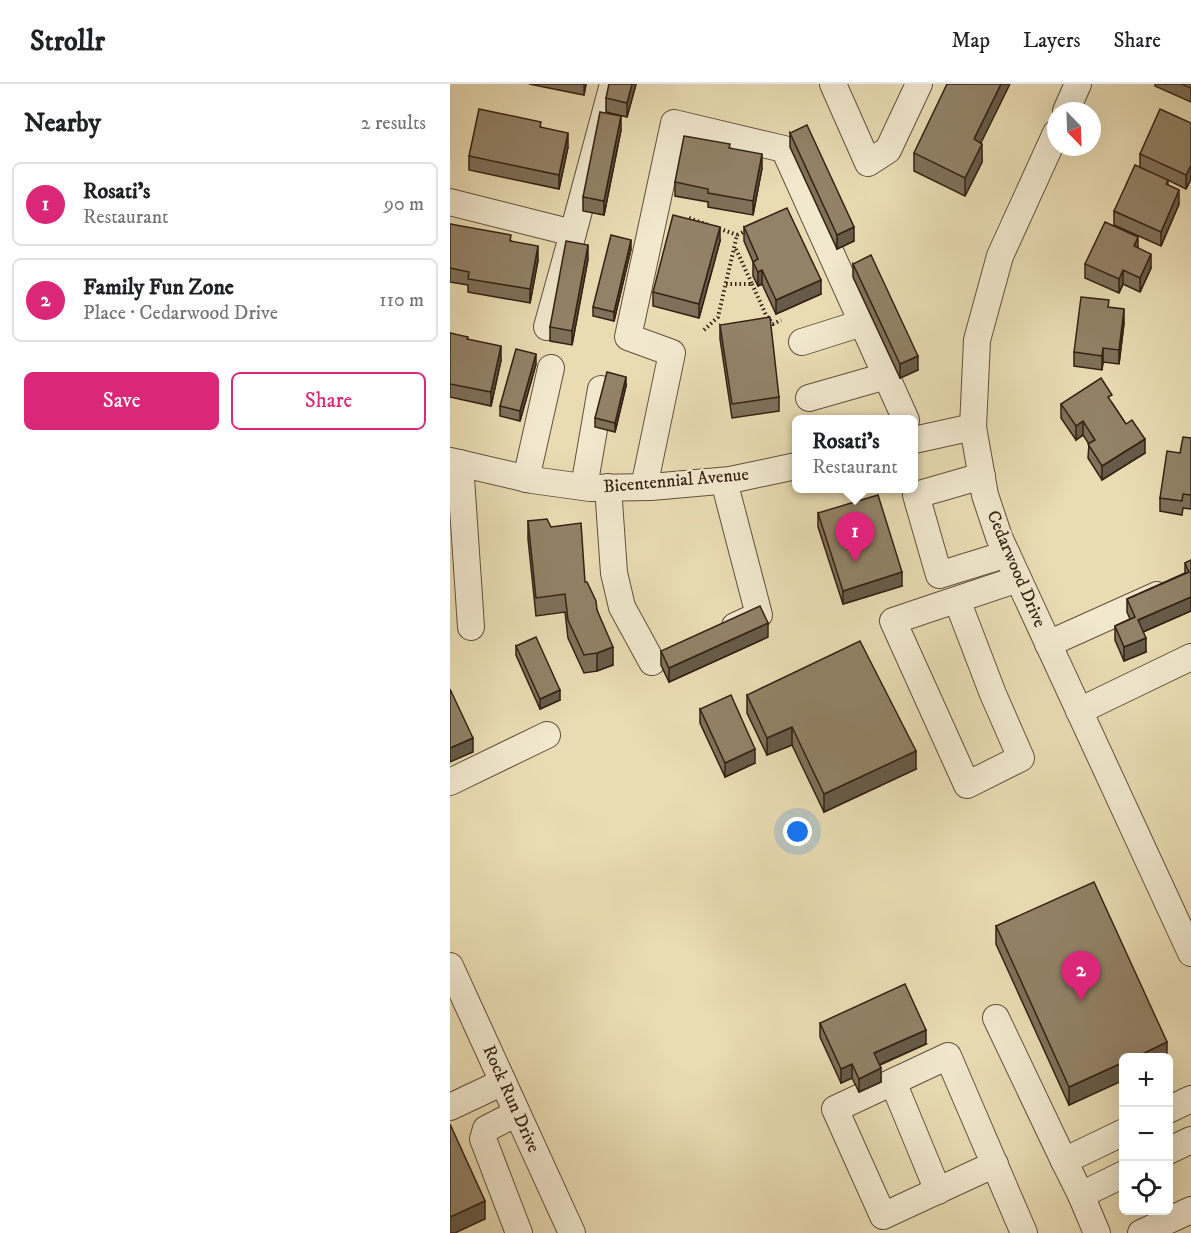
<!DOCTYPE html>
<html lang="en">
<head>
<meta charset="utf-8">
<style>
	body { margin:0; font-family:"IM FELL DW Pica",serif; background:#f2f2f2; color:#202124 }
	.controls { position:absolute; right:18px; bottom:18px; display:grid; overflow:hidden; border-radius:9px; box-shadow:0 6px 24px #0002 }
	.controls button { width:54px; height:54px; display:grid; place-items:center; padding:0; border:0; border-bottom:2px solid #e0e0e0; background:#fff; color:#202124; font:30px sans-serif }
	.compass { position:absolute; left:597px; top:18px; width:54px; height:54px; border-radius:50%; background:#fff; box-shadow:0 6px 24px #0002; rotate:157deg }
	.you { position:absolute; left:348px; top:748px; width:21px; height:21px; margin:-15px; border:4px solid #fff; border-radius:50%; background:#1a73e8; box-shadow:0 0 0 9px #1a73e833 }
	.badge { display:grid; place-items:center; width:39px; height:39px; border-radius:50%; background:#db2777; color:#fff; font-size:20px; font-weight:700 }
	.pin { position:absolute; translate:-50% -50px; filter:drop-shadow(0 2px 3px #0008) }
	.pin::after { content:''; position:absolute; top:32px; width:21px; height:18px; background:inherit; clip-path:polygon(0 0,100% 0,50% 100%) }
	.popup { position:absolute; left:342px; top:331px; width:126px; height:78px; box-sizing:border-box; display:grid; place-content:center; border-radius:9px; background:#fff; filter:drop-shadow(0 2px 4px #0005); font-size:20px; white-space:nowrap; color:#757577 }
	.popup b { font-size:22px; color:#202124 }
	.popup::after { content:''; position:absolute; left:50%; top:100%; margin-left:-12px; border:12px solid transparent; border-top-color:#fff }
	.list { margin:0; padding:0; list-style:none }
	h2 { display:flex; justify-content:space-between; align-items:center; height:78px; margin:0; padding:0 24px; font-size:26px }
	h2 small { font-size:20px; font-weight:400; color:#757577 }
	.list li { display:grid; grid-template-columns:39px 1fr auto; gap:18px; align-items:center; box-sizing:border-box; height:84px; margin:0 12px 12px; padding:0 12px; border:2px solid #e0e0e0; border-radius:9px }
	.list b { display:block; font-size:22px; white-space:nowrap }
	.list p { margin:0; font-size:20px; white-space:nowrap; color:#757577 }
	.list em { font-size:20px; font-style:normal; color:#757577 }
	.actions { display:flex; gap:12px; padding:18px 24px }
	.actions a { flex:1; padding:14px 0; border:2px solid #db2777; border-radius:9px; text-align:center; font-size:21px; color:#db2777 }
	.actions .main { background:#db2777; color:#fff }
	.icon { flex:none; width:33px; height:33px; fill:none; stroke:currentColor; stroke-width:2; stroke-linecap:round; stroke-linejoin:round }
	.map { position:relative; flex:none; width:741px; height:1149px; overflow:hidden }
	header { display:flex; align-items:center; gap:36px; box-sizing:border-box; height:84px; padding:0 30px; background:#fff; border-bottom:2px solid #e0e0e0 }
	header strong { font-size:28px }
	nav { display:flex; gap:33px; margin-inline-start:auto; font-size:21px }
	main { display:flex }
	aside { flex:1; background:#fff }
	.map>svg:first-child { display:block }
</style>
</head>
<body>
<header>
<strong>Strollr</strong>
<nav><a>Map</a><a>Layers</a><a>Share</a></nav>
</header>
<main>
<aside>
<h2>Nearby<small>2 results</small></h2>
<ul class="list">
<li><span class="badge">1</span><div><b>Rosati's</b><p>Restaurant</p></div><em>90 m</em></li>
<li><span class="badge">2</span><div><b>Family Fun Zone</b><p>Place · Cedarwood Drive</p></div><em>110 m</em></li>
</ul>
<div class="actions"><a class="main">Save</a><a>Share</a></div>
</aside>
<div class="map">
<svg width="741" height="1149" viewBox="0 0 741 1149">
	<rect width="100%" height="100%" fill="#e9dcb3"/>
	<filter id="stains"><feTurbulence type="fractalNoise" baseFrequency=".00333" numOctaves="4"/><feColorMatrix values="0 0 0 0 .2 0 0 0 0 .09 0 0 0 0 .02 0 0 0 .5 -.17"/></filter>
	<radialGradient id="worn" r=".72"><stop offset=".6" stop-color="#630" stop-opacity="0"/><stop offset="1" stop-color="#630" stop-opacity=".3"/></radialGradient>
	<g fill="none" stroke-linecap="round" stroke-linejoin="round">
		<!-- minor casing -->
		<g stroke="#61503c" stroke-width="28">
			<g id="minor">
				<polyline points="383,0 418,79 438,66 469,0"/>
				<polyline points="616,27 628,0"/>
				<polyline points="606,49 550,172 527,256 523,343 535,411 549,453 741,869"/>
				<polyline points="0,118 123,149 97,243"/>
				<polyline points="123,149 163,0"/>
				<polyline points="352,258 412,239"/>
				<polyline points="359,314 436,292"/>
				<polyline points="464,356 523,343"/>
				<polyline points="0,377 82,396 140,404 201,403 280,396 346,382"/>
				<polyline points="10,379 21,543"/>
				<polyline points="532,392 466,411 489,491 557,470"/>
				<polyline points="76,395 101,284"/>
				<polyline points="274,397 309,531 285,542"/>
				<polyline points="134,403 151,305"/>
				<polyline points="158,403 164,489 172,523 202,578"/>
				<polyline points="194,403 222,269 178,253 224,39 334,65 456,336"/>
				<polyline points="507,516 543,610 571,674 517,701 443,537 568,495"/>
				<polyline points="598,560 707,511"/>
				<polyline points="629,627 741,573"/>
				<polyline points="0,698 97,651"/>
				<polyline points="0,882 122,1149"/>
				<polyline points="546,934 614,1077 674,1048"/>
				<polyline points="443,998 488,1107"/>
				<polyline points="0,1023 53,998"/>
				<polyline points="718,1026 741,1015"/>
				<polyline points="67,1029 36,1045 33,1055 69,1149"/>
				<polyline points="718,1067 741,1056"/>
				<polyline points="614,1077 631,1111 674,1090"/>
				<polyline points="545,1080 433,1132 385,1025 498,972 574,1149"/>
				<polyline points="631,1111 647,1149"/>
				<polyline points="691,1149 741,1126"/>
			</g>
		</g>
		<!-- path -->
		<g stroke="#342114" stroke-width="4" stroke-dasharray="1.5 3" stroke-linecap="butt">
			<polyline points="239,134 258,141"/>
			<polyline points="265,143 287,151"/>
			<polyline points="276,200 302,200 285,163"/>
			<polyline points="302,200 316,231 323,240 331,236"/>
			<polyline points="254,246 268,233 287,151 298,146"/>
		</g>
		<!-- minor -->
		<use href="#minor" stroke="#f1e8ce" stroke-width="26"/>
	</g>
	<!-- wall -->
	<g fill="#7e7059" stroke="#342114" stroke-width="1.5">
		<polygon points="79,0 136,0 134,11"/>
		<polygon points="186,0 177,33 156,28 156,14"/>
		<polygon points="705,0 741,0 741,18 705,2"/>
		<polygon points="741,39 741,95 736,105 718,96 718,101 729,120 711,162 664,141 664,127 690,83 690,70"/>
		<polygon points="91,43 118,63 109,105 19,86 19,72"/>
		<polygon points="171,46 154,131 133,127 133,113"/>
		<polygon points="340,49 404,157 387,165 340,63"/>
		<polygon points="531,59 532,78 515,112 464,87 464,69"/>
		<polygon points="280,64 312,84 303,131 258,123 258,118 225,112 225,98"/>
		<polygon points="0,140 61,157 88,176 80,219 18,208 18,201 0,198"/>
		<polygon points="294,143 371,210 326,230 312,200 308,202 303,192 303,178 294,157"/>
		<polygon points="270,157 249,234 203,222 203,208"/>
		<polygon points="688,164 701,184 690,208 673,200 669,209 635,194 635,180"/>
		<polygon points="181,165 164,237 143,232 143,223"/>
		<polygon points="138,175 122,261 100,257 100,243"/>
		<polygon points="403,180 468,286 450,294 403,193"/>
		<polygon points="659,224 674,239 669,280 653,278 652,286 624,282 624,268"/>
		<polygon points="270,241 329,313 329,327 282,334 270,255"/>
		<polygon points="0,249 18,255 51,276 41,322 0,313"/>
		<polygon points="86,280 70,337 50,332 50,322"/>
		<polygon points="176,302 165,348 145,343 145,334"/>
		<polygon points="662,319 695,369 652,396 638,374 639,360 633,351 626,356 611,334 611,320"/>
		<polygon points="741,354 741,425 733,424 732,431 710,427 710,414 730,369"/>
		<polygon points="368,429 452,502 393,520 368,443"/>
		<polygon points="78,437 101,443 135,498 147,526 163,581 147,587 134,589 118,554 115,528 86,532 78,455"/>
		<polygon points="741,476 741,527 693,548 696,568 674,577 665,556 665,542 680,535 677,528 677,515 735,489 735,479"/>
		<polygon points="318,553 219,598 211,581 211,567"/>
		<polygon points="66,562 110,616 90,625 66,571"/>
		<polygon points="297,611 466,685 374,728 342,661 317,671 297,629"/>
		<polygon points="250,625 305,679 275,693 250,639"/>
		<polygon points="546,842 717,974 619,1021 546,860"/>
		<polygon points="370,939 476,960 430,981 431,998 409,1008 402,994 391,999 370,953"/>
	</g>
	<!-- shaded-wall -->
	<g fill="#665b48" stroke="#342114" stroke-width="1.5">
		<polygon points="134,0 136,0 134,11"/>
		<polygon points="182,0 186,0 177,33 177,19"/>
		<polygon points="551,0 560,0 524,73 524,55"/>
		<polygon points="171,32 171,46 154,131 154,117"/>
		<polygon points="118,49 118,63 109,105 109,91"/>
		<polygon points="532,60 532,78 515,112 515,94"/>
		<polygon points="312,70 312,84 303,131 303,117"/>
		<polygon points="741,81 741,95 736,105 736,91"/>
		<polygon points="729,106 729,120 711,162 711,148"/>
		<polygon points="270,143 270,157 249,234 249,220"/>
		<polygon points="404,143 404,157 387,165 387,151"/>
		<polygon points="688,153 688,167 684,162"/>
		<polygon points="181,156 181,165 164,237 164,228"/>
		<polygon points="138,161 138,175 122,261 122,247"/>
		<polygon points="88,162 88,176 80,219 80,205"/>
		<polygon points="701,170 701,184 690,208 690,194"/>
		<polygon points="312,186 312,200 308,202 308,188"/>
		<polygon points="673,186 673,200 669,209 669,195"/>
		<polygon points="371,196 371,210 326,230 326,216"/>
		<polygon points="674,225 674,239 669,280 669,266"/>
		<polygon points="51,262 51,276 41,322 41,308"/>
		<polygon points="653,264 653,278 652,286 652,272"/>
		<polygon points="86,270 86,280 70,337 70,327"/>
		<polygon points="468,272 468,286 450,294 450,280"/>
		<polygon points="176,293 176,302 165,348 165,339"/>
		<polygon points="633,337 633,351 626,356 626,342"/>
		<polygon points="695,355 695,369 652,396 652,382"/>
		<polygon points="452,488 452,502 393,520 393,507"/>
		<polygon points="741,513 741,527 688,550 688,536"/>
		<polygon points="318,539 318,553 219,598 219,584"/>
		<polygon points="696,554 696,568 674,577 674,563"/>
		<polygon points="163,563 163,581 147,587 147,569"/>
		<polygon points="110,606 110,616 90,625 90,615"/>
		<polygon points="342,643 342,661 317,671 317,654"/>
		<polygon points="23,654 23,668 0,678 0,664"/>
		<polygon points="305,665 305,679 275,693 275,679"/>
		<polygon points="466,667 466,685 374,728 374,710"/>
		<polygon points="476,946 476,960 424,983 424,969"/>
		<polygon points="717,958 717,974 684,974"/>
		<polygon points="674,978 674,996 619,1021 619,1003"/>
		<polygon points="402,980 402,994 391,999 391,985"/>
		<polygon points="431,984 431,998 409,1008 409,995"/>
		<polygon points="35,1117 35,1135 5,1149 0,1149 0,1133"/>
	</g>
	<!-- building -->
	<g fill="#928267" stroke="#342114" stroke-width="1.5">
		<polygon points="159,0 182,0 177,19 156,14"/>
		<polygon points="497,0 551,0 524,55 532,60 515,94 464,69"/>
		<polygon points="731,0 741,0 741,4"/>
		<polygon points="29,25 91,38 90,43 118,49 109,91 19,72"/>
		<polygon points="710,25 741,39 741,81 736,91 690,70"/>
		<polygon points="150,28 171,32 154,117 133,113"/>
		<polygon points="357,41 404,143 387,151 340,49"/>
		<polygon points="234,52 280,60 279,64 312,70 303,117 258,109 258,105 225,98"/>
		<polygon points="685,81 718,96 716,100 729,106 711,148 664,127"/>
		<polygon points="337,124 371,196 326,216 312,186 308,188 303,178 308,175 294,143"/>
		<polygon points="223,131 270,143 249,220 203,208"/>
		<polygon points="655,138 688,153 684,162 701,170 690,194 673,186 669,195 635,180"/>
		<polygon points="0,140 61,151 60,157 88,162 80,205 18,195 19,188 0,184"/>
		<polygon points="161,151 181,156 164,228 143,223"/>
		<polygon points="116,157 138,161 122,247 100,243"/>
		<polygon points="421,171 468,272 450,280 403,180"/>
		<polygon points="631,213 659,216 658,223 674,225 669,266 653,264 652,272 624,268"/>
		<polygon points="320,233 329,313 282,320 270,241"/>
		<polygon points="0,249 18,253 17,255 51,262 41,308 0,300"/>
		<polygon points="66,265 86,270 70,327 50,322"/>
		<polygon points="157,288 176,293 165,339 145,334"/>
		<polygon points="651,294 662,311 658,313 676,340 682,336 695,355 652,382 638,360 645,356 633,337 626,342 611,320"/>
		<polygon points="733,353 741,354 741,411 733,410 732,417 710,414 717,367 730,369"/>
		<polygon points="428,411 452,488 393,507 368,429"/>
		<polygon points="97,435 101,443 131,439 135,498 137,498 146,517 147,526 163,563 147,569 134,571 118,536 115,510 86,514 78,437"/>
		<polygon points="741,476 741,513 688,536 696,554 674,563 665,542 685,533 677,515 739,488 735,479"/>
		<polygon points="310,522 318,539 219,584 211,567"/>
		<polygon points="86,553 110,606 90,615 66,562"/>
		<polygon points="410,557 466,667 374,710 342,643 317,654 297,611"/>
		<polygon points="0,605 23,654 0,664"/>
		<polygon points="281,611 305,665 275,679 250,625"/>
		<polygon points="644,798 717,958 684,974 674,974 674,978 619,1003 546,842"/>
		<polygon points="455,900 476,946 424,969 431,984 409,995 402,980 391,985 370,939"/>
		<polygon points="0,1040 35,1117 0,1133"/>
	</g>
	<g text-anchor="middle" dominant-baseline="central" stroke-width="5" stroke-linejoin="round" paint-order="stroke">
		<!-- street labels -->
		<g font-size="18" fill="#342114" stroke="#f1e8ce">
			<text transform="translate(226 397) rotate(-5)">Bicentennial Avenue</text>
			<text transform="translate(566 485) rotate(67)">Cedarwood Drive</text>
			<text transform="translate(61 1015) rotate(66)">Rock Run Drive</text>
		</g>
	</g>
	<rect width="100%" height="100%" filter="url(#stains)"/>
	<rect width="100%" height="100%" fill="url(#worn)"/>
</svg>
<div class="controls">
<button>+</button>
<button>−</button>
<button><svg class="icon" aria-label="locate" viewBox="0 0 24 24"><circle cx="12" cy="12" r="6"/><path d="M12 2v4M12 18v4M2 12h4M18 12h4"/></svg></button>
</div>
<svg class="compass" viewBox="-18 -18 36 36"><path d="M0-13l5 13h-10z" fill="#e53935"/><path d="M0 13l5-13h-10z" fill="#757577"/></svg>
<div class="you"></div>
<div class="pin badge" style="left:405px;top:478px">1</div>
<div class="popup"><b>Rosati's</b>Restaurant</div>
<div class="pin badge" style="left:631px;top:917px">2</div>
</div>
</main>
</body>
</html>
